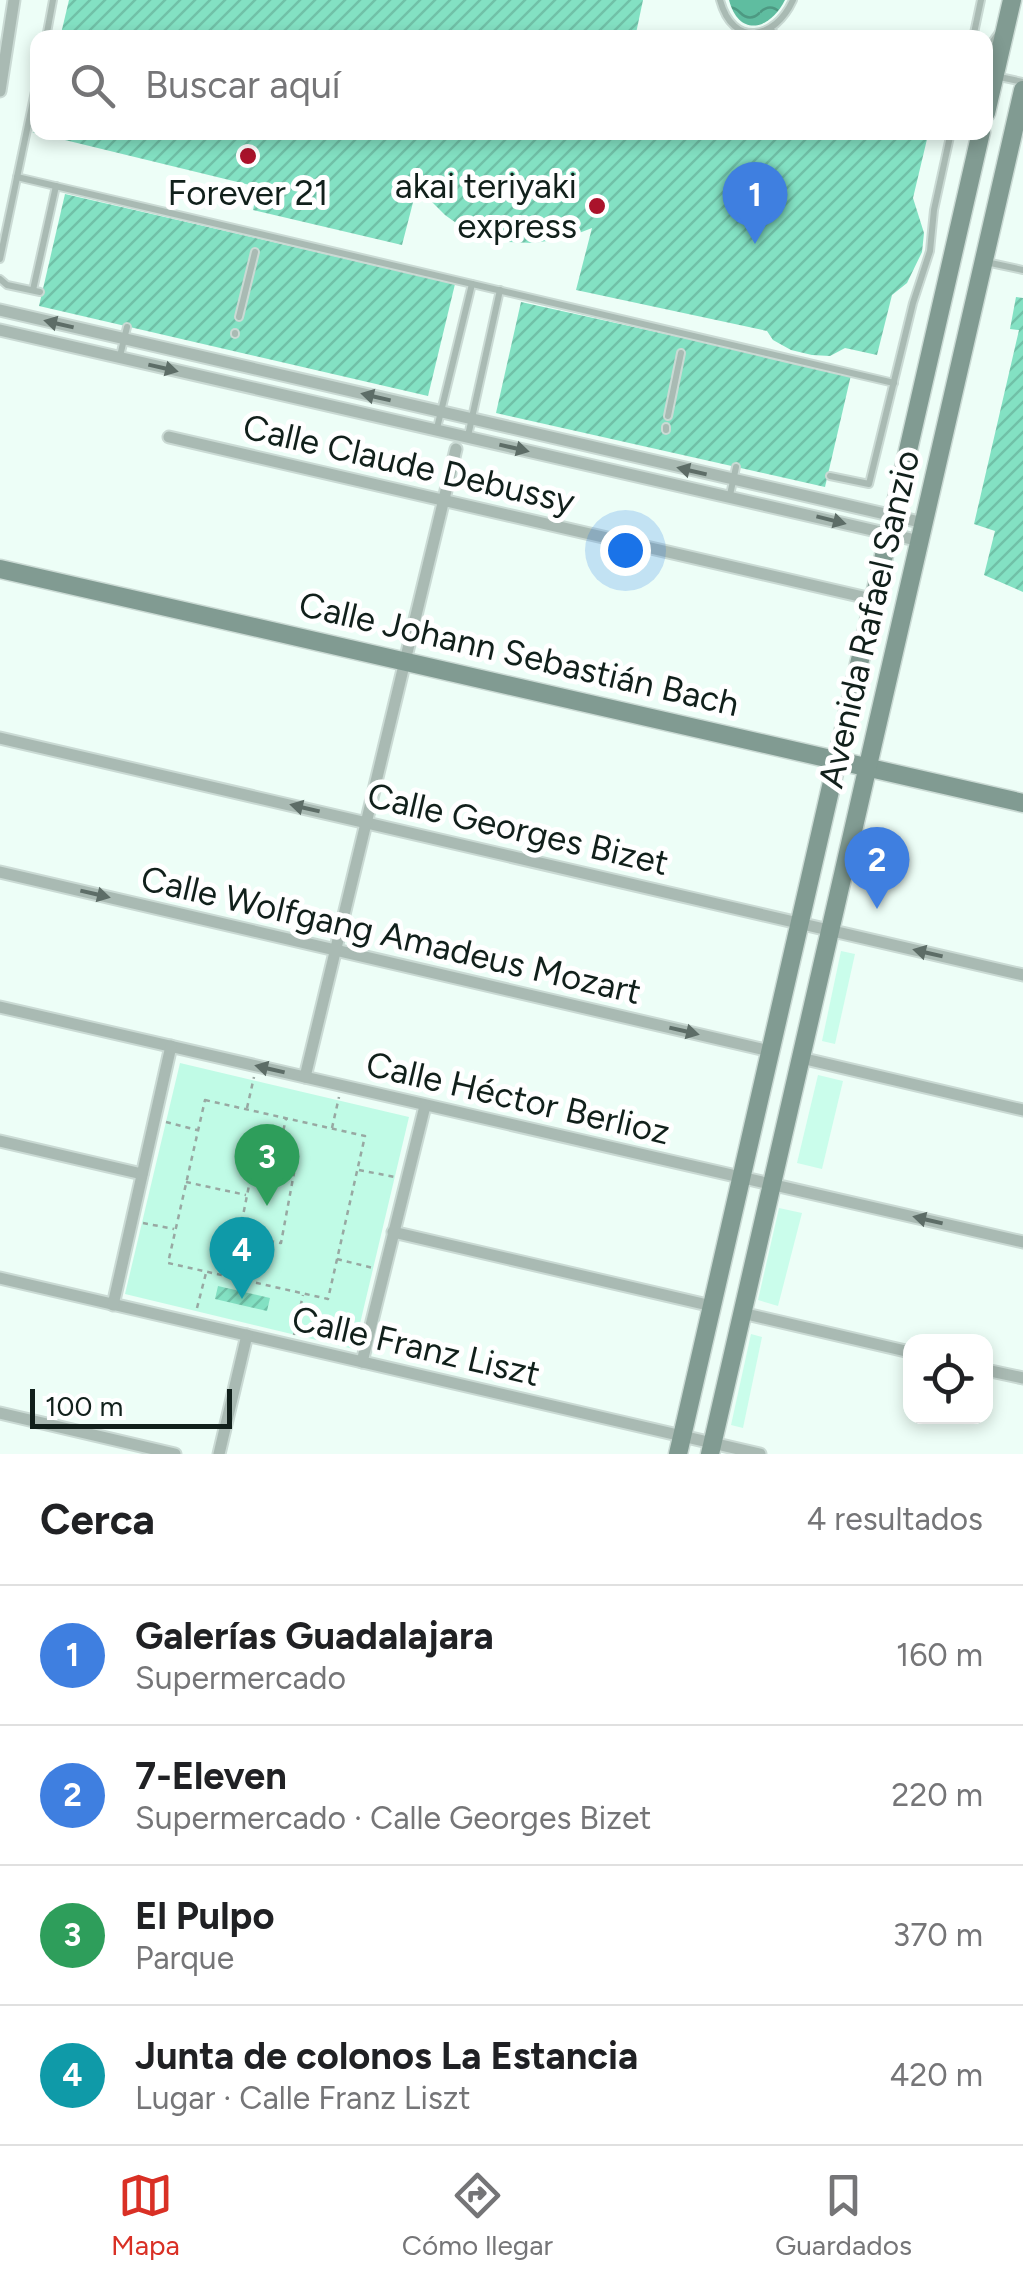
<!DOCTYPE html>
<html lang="es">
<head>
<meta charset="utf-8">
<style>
	body { margin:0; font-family:Figtree,sans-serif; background:#f2f2f2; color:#202124 }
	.controls { position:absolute; right:30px; bottom:30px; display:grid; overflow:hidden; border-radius:20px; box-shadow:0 5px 15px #0003 }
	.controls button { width:90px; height:90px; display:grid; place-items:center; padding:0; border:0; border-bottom:2px solid #e0e0e0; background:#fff; color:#202124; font:50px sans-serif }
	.scale { position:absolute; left:30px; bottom:25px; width:202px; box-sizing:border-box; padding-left:10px; border:5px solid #11201b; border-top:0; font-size:28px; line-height:35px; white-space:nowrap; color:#11201b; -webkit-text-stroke:8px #fff; paint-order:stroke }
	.you { position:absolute; left:625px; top:550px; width:35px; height:35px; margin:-25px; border:8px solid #fff; border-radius:50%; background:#1a73e8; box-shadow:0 0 0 15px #1a73e833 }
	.badge { display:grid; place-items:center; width:65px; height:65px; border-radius:50%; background:#d93025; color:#fff; font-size:32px; font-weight:700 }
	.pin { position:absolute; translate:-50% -82px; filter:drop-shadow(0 2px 5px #0008) }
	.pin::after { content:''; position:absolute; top:52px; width:35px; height:30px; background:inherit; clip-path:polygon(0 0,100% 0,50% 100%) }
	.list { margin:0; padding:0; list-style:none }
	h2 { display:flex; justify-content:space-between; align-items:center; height:130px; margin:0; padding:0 40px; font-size:42px }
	h2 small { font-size:32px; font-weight:400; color:#757577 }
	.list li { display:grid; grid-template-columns:65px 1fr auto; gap:30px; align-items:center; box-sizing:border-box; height:140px; padding:0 40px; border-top:2px solid #e0e0e0 }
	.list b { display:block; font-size:38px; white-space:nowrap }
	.list p { margin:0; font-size:32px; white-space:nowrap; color:#757577 }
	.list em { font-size:32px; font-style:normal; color:#757577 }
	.icon { flex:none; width:55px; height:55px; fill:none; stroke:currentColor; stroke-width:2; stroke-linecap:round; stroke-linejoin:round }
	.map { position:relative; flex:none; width:1023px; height:1454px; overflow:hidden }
	.search { position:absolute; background:#fff; box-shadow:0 5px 15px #0003; left:30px; right:30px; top:30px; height:110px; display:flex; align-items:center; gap:25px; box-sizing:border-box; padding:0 35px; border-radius:20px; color:#757577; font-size:38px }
	.sheet { height:690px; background:#fff }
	nav { display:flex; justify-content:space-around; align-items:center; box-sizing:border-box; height:140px; border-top:2px solid #e0e0e0; background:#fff; font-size:28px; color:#757577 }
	nav a { display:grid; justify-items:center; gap:5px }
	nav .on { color:#d93025 }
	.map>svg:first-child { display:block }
</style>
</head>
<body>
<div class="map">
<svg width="1023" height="1454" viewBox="0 0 1023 1454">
	<defs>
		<pattern id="water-waves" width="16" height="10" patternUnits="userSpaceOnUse" patternTransform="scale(2.5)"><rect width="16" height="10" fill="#5fbda0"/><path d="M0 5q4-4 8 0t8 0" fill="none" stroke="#4d9982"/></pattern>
		<pattern id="building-hatch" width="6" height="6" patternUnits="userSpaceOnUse" patternTransform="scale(2.5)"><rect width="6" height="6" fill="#83e1c3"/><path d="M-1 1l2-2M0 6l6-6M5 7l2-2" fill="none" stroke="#70c1a7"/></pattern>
	</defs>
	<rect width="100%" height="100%" fill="#edfef7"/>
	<!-- built -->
	<g fill="#cafdeb">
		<polygon points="841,951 855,954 835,1044 822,1041"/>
		<polygon points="818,1075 843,1081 822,1169 797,1163"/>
		<polygon points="779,1208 802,1213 778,1306 758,1300"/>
		<polygon points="751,1334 762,1337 743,1428 731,1425"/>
	</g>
	<!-- green -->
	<polygon fill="#c0fbe6" points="180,1063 409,1117 354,1349 125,1294"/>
	<!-- water -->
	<path fill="url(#water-waves)" d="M 729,0 L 785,0 C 770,30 739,38 729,0 Z"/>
	<!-- building -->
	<g fill="url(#building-hatch)">
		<polygon points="69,0 643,0 635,38 60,38"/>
		<polygon points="32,132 919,132 928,135 913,198 924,233 922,252 907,283 892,295 877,355 845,348 830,356 812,355 791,350 773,340 767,331 576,290 592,228 566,238 534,243 507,242 459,225 445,215 417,187 402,245 253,210 258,187"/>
		<polygon points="65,194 455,284 428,396 39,306"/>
		<polygon points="1016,297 1023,298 1023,592 984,575 995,531 974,524 1019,330 1010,329"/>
		<polygon points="521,302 851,375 825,487 496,413"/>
		<polygon points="218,1286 270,1298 267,1311 215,1299"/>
	</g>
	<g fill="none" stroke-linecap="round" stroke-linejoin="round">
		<!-- lane casing -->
		<g stroke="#cadad4" stroke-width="10">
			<g id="lane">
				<path d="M 720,0 C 733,48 775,40 793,0"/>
				<polyline points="771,30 779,38"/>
				<polyline points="46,38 53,0"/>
				<polyline points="973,38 981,0"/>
				<polyline points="986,51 998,34"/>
				<polyline points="995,76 1023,82"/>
				<polyline points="17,177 894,383"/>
				<polyline points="0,259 38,77"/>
				<polyline points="986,262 1023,270"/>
				<polyline points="0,279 7,285 40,292"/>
				<polyline points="33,290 56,186"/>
				<polyline points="239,317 255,252"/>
				<polyline points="235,334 235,333"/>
				<polyline points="120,356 127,327"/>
				<polyline points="668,416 681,353"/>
				<polyline points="437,428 472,284"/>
				<polyline points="666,430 666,427"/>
				<polyline points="468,436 500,290"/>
				<polyline points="830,476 869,484 913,303 930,251 934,210 951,132"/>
				<polyline points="730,495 736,467"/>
			</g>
		</g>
		<!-- street casing -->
		<g stroke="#cadad4" stroke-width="15">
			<g id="street">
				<polyline points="0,91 14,0"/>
				<polyline points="0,310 924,523"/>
				<polyline points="0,330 920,541"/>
				<polyline points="169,437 872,599"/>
				<polyline points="0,738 1023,975"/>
				<polyline points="0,872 770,1051"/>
				<polyline points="0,1007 1023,1242"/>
				<polyline points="801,1058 1023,1110"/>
				<polyline points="305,1077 456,449"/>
				<polyline points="0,1141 142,1174"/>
				<polyline points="393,1232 712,1306"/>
				<polyline points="0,1278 760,1454"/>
				<polyline points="113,1305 171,1046"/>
				<polyline points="742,1313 910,1352"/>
				<polyline points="362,1362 425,1106"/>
				<polyline points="986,1370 1023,1378"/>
				<polyline points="0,1413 175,1454"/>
				<polyline points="219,1454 247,1335"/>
			</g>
		</g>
		<!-- secondary casing -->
		<g stroke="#cadad4" stroke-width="21">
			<g id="secondary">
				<polyline points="986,113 1012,0"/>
				<polyline points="0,569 1023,803"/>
				<polyline points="678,1454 981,132"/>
				<polyline points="710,1454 1023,90"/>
			</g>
		</g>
		<!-- path -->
		<g stroke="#98a8a2" stroke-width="2.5" stroke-dasharray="5 5" stroke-linecap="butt">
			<polygon points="205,1100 365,1136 328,1299 168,1263"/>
			<polyline points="247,1108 254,1077"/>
			<polyline points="166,1122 197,1130"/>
			<polyline points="332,1128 339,1097"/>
			<polygon points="253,1165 294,1173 281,1243 239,1236"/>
			<polyline points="274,1169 286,1119"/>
			<polyline points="359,1170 395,1177"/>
			<polyline points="186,1182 246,1195"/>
			<polyline points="143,1223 174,1229"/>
			<polyline points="337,1259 373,1268"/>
			<polyline points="250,1281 260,1241"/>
			<polyline points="197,1308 206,1273"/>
			<polyline points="294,1335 303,1295"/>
		</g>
		<!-- lane -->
		<use href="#lane" stroke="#a9bab3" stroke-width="6"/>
		<!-- street -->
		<use href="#street" stroke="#a9bab3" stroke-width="11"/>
		<!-- secondary -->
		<use href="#secondary" stroke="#819b92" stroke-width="18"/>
	</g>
	<!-- one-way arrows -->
	<defs><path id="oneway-solid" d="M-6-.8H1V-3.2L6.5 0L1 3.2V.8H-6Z" transform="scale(2.5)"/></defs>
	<g fill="#5d6d67">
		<use href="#oneway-solid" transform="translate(59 324) rotate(-167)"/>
		<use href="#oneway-solid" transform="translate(163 368) rotate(13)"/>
		<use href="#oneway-solid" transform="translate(376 397) rotate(-167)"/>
		<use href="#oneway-solid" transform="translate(514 448) rotate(13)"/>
		<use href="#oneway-solid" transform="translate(692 471) rotate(-167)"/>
		<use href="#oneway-solid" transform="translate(831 520) rotate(14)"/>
		<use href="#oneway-solid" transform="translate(305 808) rotate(-167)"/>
		<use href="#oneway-solid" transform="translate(95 894) rotate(13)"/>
		<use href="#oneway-solid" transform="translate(928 953) rotate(-167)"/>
		<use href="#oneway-solid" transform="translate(684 1031) rotate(13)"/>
		<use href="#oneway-solid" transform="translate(270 1069) rotate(-167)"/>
		<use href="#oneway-solid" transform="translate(928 1220) rotate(-167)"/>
	</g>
	<!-- markers -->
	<g fill="#aa132b" stroke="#fff" stroke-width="4">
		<circle cx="248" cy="156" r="10"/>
		<circle cx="597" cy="206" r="10"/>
	</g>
	<g text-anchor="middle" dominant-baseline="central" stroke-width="10" stroke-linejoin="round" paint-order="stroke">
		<!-- poi labels -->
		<g font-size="35" fill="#11201b" stroke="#fff" text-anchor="end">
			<text x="577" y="186">akai teriyaki<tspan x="577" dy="40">express</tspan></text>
			<text x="248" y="193" text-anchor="middle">Forever 21</text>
		</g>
		<!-- street labels -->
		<g font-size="35" fill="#11201b" stroke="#fff">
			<text transform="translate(409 464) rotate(13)">Calle Claude Debussy</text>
			<text transform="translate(869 619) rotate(-77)">Avenida Rafael Sanzio</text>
			<text transform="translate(519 654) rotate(13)">Calle Johann Sebastián Bach</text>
			<text transform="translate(518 829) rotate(13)">Calle Georges Bizet</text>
			<text transform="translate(391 935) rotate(13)">Calle Wolfgang Amadeus Mozart</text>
			<text transform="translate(518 1098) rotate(13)">Calle Héctor Berlioz</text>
			<text transform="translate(416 1346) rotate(13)">Calle Franz Liszt</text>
		</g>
	</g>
</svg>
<div class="controls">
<button><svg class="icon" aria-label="locate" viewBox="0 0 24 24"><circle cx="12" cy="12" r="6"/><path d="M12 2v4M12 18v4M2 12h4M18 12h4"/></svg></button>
</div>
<div class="scale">100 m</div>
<div class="you"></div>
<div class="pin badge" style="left:755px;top:244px;background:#3f7fe0">1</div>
<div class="pin badge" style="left:877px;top:909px;background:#3f7fe0">2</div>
<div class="pin badge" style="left:267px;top:1206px;background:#2e9e5b">3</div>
<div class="pin badge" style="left:242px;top:1299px;background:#0f9aa8">4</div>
<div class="search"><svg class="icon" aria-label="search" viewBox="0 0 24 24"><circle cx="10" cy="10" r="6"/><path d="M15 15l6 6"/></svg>Buscar aquí</div>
</div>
<section class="sheet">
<h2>Cerca<small>4 resultados</small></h2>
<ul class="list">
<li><span class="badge" style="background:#3f7fe0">1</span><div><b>Galerías Guadalajara</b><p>Supermercado</p></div><em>160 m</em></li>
<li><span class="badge" style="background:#3f7fe0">2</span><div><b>7-Eleven</b><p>Supermercado · Calle Georges Bizet</p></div><em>220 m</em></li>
<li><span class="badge" style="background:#2e9e5b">3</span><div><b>El Pulpo</b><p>Parque</p></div><em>370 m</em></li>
<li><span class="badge" style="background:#0f9aa8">4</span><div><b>Junta de colonos La Estancia</b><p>Lugar · Calle Franz Liszt</p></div><em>420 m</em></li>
</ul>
</section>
<nav>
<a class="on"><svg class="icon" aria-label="map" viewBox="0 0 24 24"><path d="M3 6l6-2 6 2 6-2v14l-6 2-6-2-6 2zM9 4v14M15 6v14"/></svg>Mapa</a>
<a><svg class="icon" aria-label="directions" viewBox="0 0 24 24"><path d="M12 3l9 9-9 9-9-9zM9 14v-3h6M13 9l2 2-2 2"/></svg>Cómo llegar</a>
<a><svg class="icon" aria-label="saved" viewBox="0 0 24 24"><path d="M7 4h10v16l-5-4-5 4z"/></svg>Guardados</a>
</nav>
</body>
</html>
